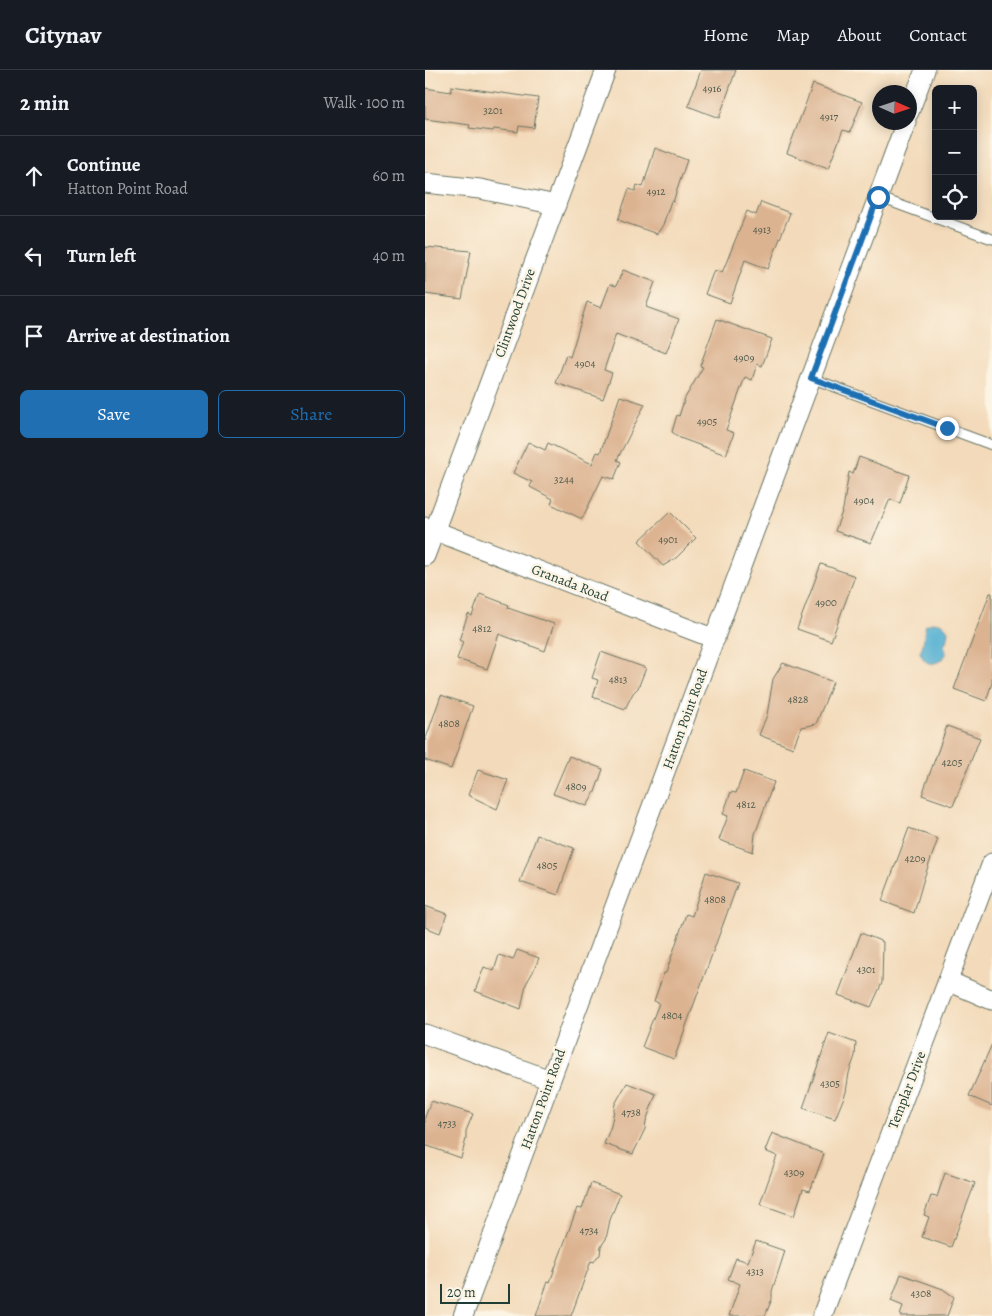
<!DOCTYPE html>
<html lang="en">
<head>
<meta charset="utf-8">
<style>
	body { margin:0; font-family:Alegreya,serif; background:#20242c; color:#f1f3f6 }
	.controls { position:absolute; right:15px; top:15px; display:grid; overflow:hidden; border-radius:8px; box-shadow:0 2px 12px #0003 }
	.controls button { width:45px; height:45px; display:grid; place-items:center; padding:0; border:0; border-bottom:1px solid #363941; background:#171b24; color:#f1f3f6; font:25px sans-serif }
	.compass { position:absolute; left:447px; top:15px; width:45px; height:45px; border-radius:50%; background:#171b24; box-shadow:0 2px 12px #0003; rotate:93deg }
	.scale { position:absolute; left:15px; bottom:12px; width:70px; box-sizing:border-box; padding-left:5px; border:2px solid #1f3d34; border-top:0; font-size:14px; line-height:18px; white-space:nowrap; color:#1f3d34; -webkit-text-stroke:4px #fcf5e5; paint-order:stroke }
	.stop { position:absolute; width:15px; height:15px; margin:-11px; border:4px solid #1f6fb2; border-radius:50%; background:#fff }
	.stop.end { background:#1f6fb2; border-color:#fff; box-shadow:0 1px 5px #0008 }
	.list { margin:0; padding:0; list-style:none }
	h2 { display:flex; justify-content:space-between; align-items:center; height:65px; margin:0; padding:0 20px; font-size:21px }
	h2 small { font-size:16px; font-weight:400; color:#9ea1a6 }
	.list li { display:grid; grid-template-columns:32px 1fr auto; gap:15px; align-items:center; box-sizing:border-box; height:80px; padding:0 20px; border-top:1px solid #363941 }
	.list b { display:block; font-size:19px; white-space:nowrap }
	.list p { margin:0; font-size:16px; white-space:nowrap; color:#9ea1a6 }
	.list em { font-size:16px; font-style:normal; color:#9ea1a6 }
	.actions { display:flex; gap:10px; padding:15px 20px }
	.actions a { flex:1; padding:11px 0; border:1px solid #1f6fb2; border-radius:8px; text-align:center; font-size:18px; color:#1f6fb2 }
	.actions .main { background:#1f6fb2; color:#fff }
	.icon { flex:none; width:28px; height:28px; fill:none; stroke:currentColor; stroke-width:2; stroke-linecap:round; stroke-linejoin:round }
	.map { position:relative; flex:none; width:567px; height:1246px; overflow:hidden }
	header { display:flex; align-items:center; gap:30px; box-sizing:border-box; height:70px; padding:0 25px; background:#171b24; border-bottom:1px solid #363941 }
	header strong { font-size:24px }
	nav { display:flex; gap:28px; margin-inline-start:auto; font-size:18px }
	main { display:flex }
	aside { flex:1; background:#171b24 }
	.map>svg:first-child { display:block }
</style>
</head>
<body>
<header>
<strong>Citynav</strong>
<nav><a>Home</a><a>Map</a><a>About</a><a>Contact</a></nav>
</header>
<main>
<aside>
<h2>2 min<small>Walk · 100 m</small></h2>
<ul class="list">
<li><svg class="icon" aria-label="ahead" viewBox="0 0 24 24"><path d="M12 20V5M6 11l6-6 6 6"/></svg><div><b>Continue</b><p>Hatton Point Road</p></div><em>60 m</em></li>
<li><svg class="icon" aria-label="left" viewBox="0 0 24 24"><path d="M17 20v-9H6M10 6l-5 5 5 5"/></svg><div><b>Turn left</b></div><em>40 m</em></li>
<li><svg class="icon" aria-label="arrive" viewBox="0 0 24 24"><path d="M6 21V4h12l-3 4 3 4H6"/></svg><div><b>Arrive at destination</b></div></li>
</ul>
<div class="actions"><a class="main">Save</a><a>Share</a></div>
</aside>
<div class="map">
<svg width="567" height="1246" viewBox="0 0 567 1246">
	<rect width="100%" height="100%" fill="#fcf5e5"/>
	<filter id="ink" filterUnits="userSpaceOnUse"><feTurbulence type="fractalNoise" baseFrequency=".02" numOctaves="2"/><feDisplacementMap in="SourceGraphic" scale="10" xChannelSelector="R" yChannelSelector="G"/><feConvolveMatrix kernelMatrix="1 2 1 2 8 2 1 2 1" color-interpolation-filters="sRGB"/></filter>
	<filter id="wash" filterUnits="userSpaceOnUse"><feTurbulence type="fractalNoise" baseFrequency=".0096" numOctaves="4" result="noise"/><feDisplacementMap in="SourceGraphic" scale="20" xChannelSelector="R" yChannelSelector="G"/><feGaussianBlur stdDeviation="1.12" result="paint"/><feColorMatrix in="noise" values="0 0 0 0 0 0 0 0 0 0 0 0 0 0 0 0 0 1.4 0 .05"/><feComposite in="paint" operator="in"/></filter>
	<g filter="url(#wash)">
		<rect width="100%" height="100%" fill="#f3daba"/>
		<!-- water -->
		<path fill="#54b0d2" stroke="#3a7683" d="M 510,552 L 519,555 L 523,560 L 522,569 L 519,575 L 521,582 L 518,589 C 507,596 500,595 495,582 C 500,573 498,565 501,555 Z"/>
		<g id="blocks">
			<!-- building -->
			<g fill="#dcb391">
				<polygon points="276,0 311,0 294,48 263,36"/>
				<polygon points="388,14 437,32 425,62 418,60 403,99 362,83"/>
				<polygon points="26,16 113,28 109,58 94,56 93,62 69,59 68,61 44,58 45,55 0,49 0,18 26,22"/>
				<polygon points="230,78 262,90 248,132 246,131 238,155 232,164 193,150 204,119 210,121 212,115 218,117"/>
				<polygon points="336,132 365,143 343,199 320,190 305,233 280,224 289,200 297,203 322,141 331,145"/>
				<polygon points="0,177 46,181 37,229 0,224"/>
				<polygon points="198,200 230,212 221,237 254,249 241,283 191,264 179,300 187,303 178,329 131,313 141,285 145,287 162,232 176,238 185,214 191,216"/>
				<polygon points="292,249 347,269 337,296 332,294 327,310 320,307 301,360 309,363 301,385 255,368 247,362 252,345 254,346 260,328 278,297 275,296"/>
				<polygon points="195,326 220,334 192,390 196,392 189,409 178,406 157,449 126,434 128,429 105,417 107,412 88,403 103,372 120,380 123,373 167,394 172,382 175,383"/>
				<polygon points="434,387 484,405 475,433 465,429 446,473 410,461 418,439 424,402 428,404"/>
				<polygon points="245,442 271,468 251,488 238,496 214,471"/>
				<polygon points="396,494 430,506 406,571 372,559"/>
				<polygon points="565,523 567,523 567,613 561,631 529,619"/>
				<polygon points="55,524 84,535 83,538 129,554 120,581 74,564 62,599 32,589 38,572 34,570 43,544 47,546"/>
				<polygon points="176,582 221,598 213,618 208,623 200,639 168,627 173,610 167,608"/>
				<polygon points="358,593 408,612 391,654 376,657 368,678 334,665 342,645 348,609"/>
				<polygon points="16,625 48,636 26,699 0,690 0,671"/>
				<polygon points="522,656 555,668 528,736 497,725"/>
				<polygon points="144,686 178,699 170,722 162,736 128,724"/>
				<polygon points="53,700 83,710 72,739 43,725"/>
				<polygon points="319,701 349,712 330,764 328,782 294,770 303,746 298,744 306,722 311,723"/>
				<polygon points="484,758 513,769 499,808 489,843 457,831"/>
				<polygon points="112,765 149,778 133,825 95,812"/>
				<polygon points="281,802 313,813 249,989 217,977 234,933 229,931 239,903 241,903 261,844 267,846"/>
				<polygon points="0,836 22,844 15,863 0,857"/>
				<polygon points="436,863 458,872 457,913 446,937 413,925"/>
				<polygon points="92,880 114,888 109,900 101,914 96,939 50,921 59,897 69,901 74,885 88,890"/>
				<polygon points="404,963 431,973 430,986 424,1003 421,1022 410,1049 378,1038"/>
				<polygon points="567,974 567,1036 544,1026"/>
				<polygon points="202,1013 231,1024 221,1051 220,1059 208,1084 179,1074 186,1056 190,1034"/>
				<polygon points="6,1031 48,1044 41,1061 41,1069 36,1088 0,1075 0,1047"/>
				<polygon points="347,1063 399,1084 385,1121 378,1119 369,1146 335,1134 352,1086 340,1081"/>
				<polygon points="520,1103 550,1113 526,1177 497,1167 504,1147 499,1145 506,1126 512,1127"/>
				<polygon points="166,1113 195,1124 185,1150 181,1169 176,1176 175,1185 172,1187 169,1192 166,1191 146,1246 111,1246 123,1211 125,1212 152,1138 157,1139"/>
				<polygon points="331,1171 360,1181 347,1221 347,1229 340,1246 304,1246 315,1214 303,1209 311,1188 323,1192"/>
				<polygon points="476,1204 518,1219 529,1227 522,1246 475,1246 478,1236 466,1231"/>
			</g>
		</g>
	</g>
	<g filter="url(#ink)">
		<use href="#blocks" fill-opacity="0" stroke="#697463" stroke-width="1"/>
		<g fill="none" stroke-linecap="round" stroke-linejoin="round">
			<!-- lane casing -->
			<g stroke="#697463" stroke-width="11">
				<g id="lane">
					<polyline points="453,127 567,169"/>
					<polyline points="386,308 567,375"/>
				</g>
			</g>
			<!-- street casing -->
			<g stroke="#697463" stroke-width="21">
				<g id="street">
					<polyline points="484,42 500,0"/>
					<polyline points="0,113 55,119 131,135"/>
					<polyline points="0,457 290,569"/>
					<polyline points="0,486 181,0"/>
					<polyline points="523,911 567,930"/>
					<polyline points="0,964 125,1010"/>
					<polyline points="38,1246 481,52"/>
					<polyline points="397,1246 567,793"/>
				</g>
			</g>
			<!-- lane -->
			<use href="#lane" stroke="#fff" stroke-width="9"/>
			<!-- street -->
			<use href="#street" stroke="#fff" stroke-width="19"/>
		</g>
	</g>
	<g fill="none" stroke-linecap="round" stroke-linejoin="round" filter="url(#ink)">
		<!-- route -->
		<polyline stroke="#1f6fb2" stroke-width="6" points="453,127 386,308 522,358"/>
	</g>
	<g text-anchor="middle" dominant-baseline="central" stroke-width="5" stroke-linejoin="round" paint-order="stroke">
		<!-- number labels -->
		<g font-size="11" fill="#4e5a4b">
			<text x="287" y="18">4916</text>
			<text x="68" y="40">3201</text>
			<text x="404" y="46">4917</text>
			<text x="231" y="121">4912</text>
			<text x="337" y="159">4913</text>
			<text x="319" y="287">4909</text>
			<text x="160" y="293">4904</text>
			<text x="282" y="351">4905</text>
			<text x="139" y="409">3244</text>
			<text x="439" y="430">4904</text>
			<text x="243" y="469">4901</text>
			<text x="401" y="532">4900</text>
			<text x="57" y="558">4812</text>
			<text x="193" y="609">4813</text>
			<text x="373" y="629">4828</text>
			<text x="24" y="653">4808</text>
			<text x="527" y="692">4205</text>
			<text x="151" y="716">4809</text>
			<text x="321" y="734">4812</text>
			<text x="490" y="788">4209</text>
			<text x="122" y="795">4805</text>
			<text x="290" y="829">4808</text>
			<text x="441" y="899">4301</text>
			<text x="247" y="945">4804</text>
			<text x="405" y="1013">4305</text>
			<text x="206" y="1042">4738</text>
			<text x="22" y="1053">4733</text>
			<text x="369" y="1102">4309</text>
			<text x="164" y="1160">4734</text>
			<text x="330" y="1201">4313</text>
			<text x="496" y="1223">4308</text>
		</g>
		<!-- street labels -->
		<g font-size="14" fill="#1f3d34" stroke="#fcf5e5">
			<text transform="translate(90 243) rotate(-70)">Clintwood Drive</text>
			<text transform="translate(145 513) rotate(21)">Granada Road</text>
			<text transform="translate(260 649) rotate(-70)">Hatton Point Road</text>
			<text transform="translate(482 1020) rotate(-69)">Templar Drive</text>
			<text transform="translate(118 1029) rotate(-70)">Hatton Point Road</text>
		</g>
	</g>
</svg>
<div class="controls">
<button>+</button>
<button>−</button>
<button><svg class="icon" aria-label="locate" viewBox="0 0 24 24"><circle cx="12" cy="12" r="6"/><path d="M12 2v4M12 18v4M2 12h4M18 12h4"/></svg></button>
</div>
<svg class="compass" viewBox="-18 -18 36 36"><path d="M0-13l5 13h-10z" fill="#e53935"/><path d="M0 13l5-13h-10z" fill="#9ea1a6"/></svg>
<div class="scale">20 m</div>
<div class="stop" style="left:453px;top:127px"></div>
<div class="stop end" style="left:522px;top:358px"></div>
</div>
</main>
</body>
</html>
